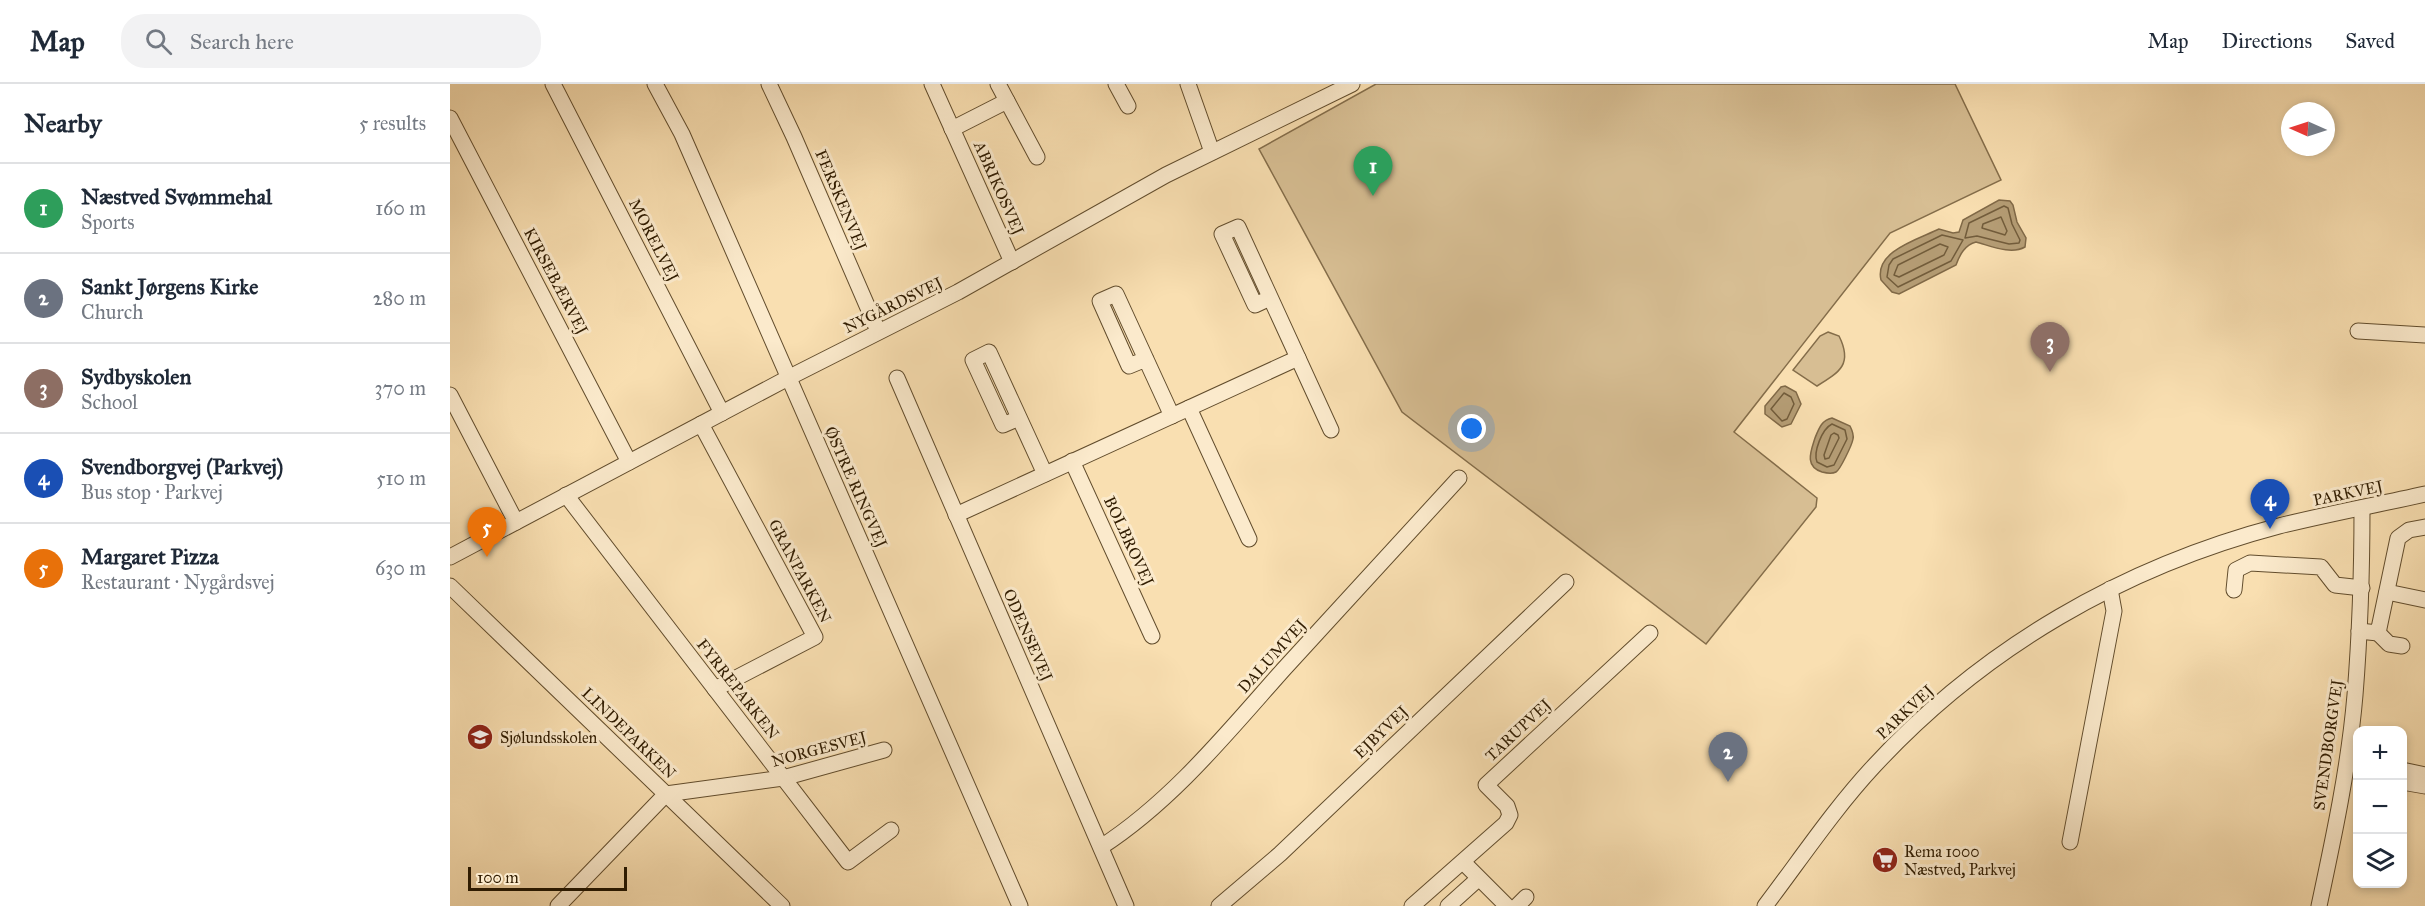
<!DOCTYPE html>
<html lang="en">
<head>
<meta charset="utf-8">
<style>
	body { margin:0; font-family:"IM FELL Great Primer",serif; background:#f2f2f3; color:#1f2937 }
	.controls { position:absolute; right:18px; bottom:18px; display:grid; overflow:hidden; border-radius:12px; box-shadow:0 3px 9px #0003 }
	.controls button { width:54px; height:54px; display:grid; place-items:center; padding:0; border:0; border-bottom:2px solid #e0e1e3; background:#fff; color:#1f2937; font:30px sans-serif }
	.compass { position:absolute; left:1831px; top:18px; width:54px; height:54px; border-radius:50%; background:#fff; box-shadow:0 3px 9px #0003; rotate:273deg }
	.scale { position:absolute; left:18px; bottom:15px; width:159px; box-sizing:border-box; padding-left:6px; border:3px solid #301c01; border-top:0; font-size:16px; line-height:21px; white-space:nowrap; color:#301c01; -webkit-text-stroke:4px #fbeacc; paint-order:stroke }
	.you { position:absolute; left:1022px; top:345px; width:21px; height:21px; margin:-15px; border:4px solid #fff; border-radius:50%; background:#1a73e8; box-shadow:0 0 0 9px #1a73e833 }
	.badge { display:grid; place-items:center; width:39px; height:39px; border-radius:50%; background:#111827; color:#fff; font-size:20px; font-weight:700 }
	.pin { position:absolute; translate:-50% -50px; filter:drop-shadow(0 2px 3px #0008) }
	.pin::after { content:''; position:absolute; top:32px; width:21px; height:18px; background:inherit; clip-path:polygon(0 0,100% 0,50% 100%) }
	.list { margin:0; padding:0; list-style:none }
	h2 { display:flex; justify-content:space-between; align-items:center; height:78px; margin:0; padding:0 24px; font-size:26px }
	h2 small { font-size:20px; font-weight:400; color:#747a83 }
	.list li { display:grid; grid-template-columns:39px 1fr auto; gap:18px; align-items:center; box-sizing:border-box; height:90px; padding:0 24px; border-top:2px solid #e0e1e3 }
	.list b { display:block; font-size:22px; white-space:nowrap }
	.list p { margin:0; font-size:20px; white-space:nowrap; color:#747a83 }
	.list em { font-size:20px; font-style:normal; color:#747a83 }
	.icon { flex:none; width:33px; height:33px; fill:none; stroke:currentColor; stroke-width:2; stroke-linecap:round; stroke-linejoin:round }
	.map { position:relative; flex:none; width:1975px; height:822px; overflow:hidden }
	header { display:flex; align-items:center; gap:36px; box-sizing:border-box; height:84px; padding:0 30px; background:#fff; border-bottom:2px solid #e0e1e3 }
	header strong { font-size:28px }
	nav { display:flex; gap:33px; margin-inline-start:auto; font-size:21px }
	.search { width:420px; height:54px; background:#f2f2f3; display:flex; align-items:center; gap:15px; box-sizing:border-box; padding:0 21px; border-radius:24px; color:#747a83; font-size:22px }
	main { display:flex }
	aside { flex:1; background:#fff }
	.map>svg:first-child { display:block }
</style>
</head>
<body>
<header>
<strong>Map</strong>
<div class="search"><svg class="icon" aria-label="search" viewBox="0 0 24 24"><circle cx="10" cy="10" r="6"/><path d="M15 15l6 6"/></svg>Search here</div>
<nav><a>Map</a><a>Directions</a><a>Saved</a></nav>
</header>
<main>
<aside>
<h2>Nearby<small>5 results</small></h2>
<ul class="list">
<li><span class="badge" style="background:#2e9e5b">1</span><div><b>Næstved Svømmehal</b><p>Sports</p></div><em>160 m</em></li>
<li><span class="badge" style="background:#6b7280">2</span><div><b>Sankt Jørgens Kirke</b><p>Church</p></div><em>280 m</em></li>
<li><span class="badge" style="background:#8d6e63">3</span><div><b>Sydbyskolen</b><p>School</p></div><em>370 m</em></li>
<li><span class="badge" style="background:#1a4fb4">4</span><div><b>Svendborgvej (Parkvej)</b><p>Bus stop · Parkvej</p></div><em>510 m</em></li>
<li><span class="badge" style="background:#e8710a">5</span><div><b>Margaret Pizza</b><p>Restaurant · Nygårdsvej</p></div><em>630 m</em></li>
</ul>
</aside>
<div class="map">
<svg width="1975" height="822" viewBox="0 0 1975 822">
	<rect width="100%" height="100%" fill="#f9dfb1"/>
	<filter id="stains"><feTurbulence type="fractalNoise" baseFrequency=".00333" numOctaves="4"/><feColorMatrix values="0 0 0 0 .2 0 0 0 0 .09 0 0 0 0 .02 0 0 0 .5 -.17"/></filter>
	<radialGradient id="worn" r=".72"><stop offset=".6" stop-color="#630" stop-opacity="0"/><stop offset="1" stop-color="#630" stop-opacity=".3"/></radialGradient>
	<!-- green -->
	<g fill="#d7be93" stroke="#846d4a" stroke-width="1.5">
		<polygon points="926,0 1505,0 1551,96 1440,149 1284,348 1367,414 1366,423 1256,560 952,328 809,65"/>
		<path d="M 1378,248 L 1389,252 C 1403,280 1390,288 1367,302 L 1343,286 L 1370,252 Z"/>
	</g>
	<!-- water -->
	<g fill="#b59d75" stroke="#806947" stroke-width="1.5">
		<path d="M 1549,116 L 1560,117 L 1563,121 L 1567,138 L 1576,154 L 1575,163 C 1561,171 1541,162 1526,158 C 1515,161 1510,170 1506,181 L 1449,210 L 1442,208 L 1431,196 C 1424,167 1469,155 1489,145 L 1503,149 L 1509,148 L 1513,136 Z"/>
		<polygon points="1335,302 1346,308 1351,320 1341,340 1332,343 1315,330 1315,322 1331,303"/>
		<path d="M 1382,334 L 1400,342 C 1402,346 1404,351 1403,355 C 1402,361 1390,386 1386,388 C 1382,390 1376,389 1372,388 C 1354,382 1361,367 1365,354 C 1369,344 1372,336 1382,334 Z"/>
	</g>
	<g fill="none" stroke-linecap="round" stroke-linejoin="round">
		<!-- shore -->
		<g stroke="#725c3b" stroke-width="1.5">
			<polygon points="1554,122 1558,124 1562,140 1570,156 1569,159 1559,160 1527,152 1515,154 1519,139"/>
			<polygon points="1551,133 1557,147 1555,151 1532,144 1533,140"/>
			<polygon points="1492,151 1513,156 1501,177 1448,203 1437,193 1439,181 1443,175"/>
			<polygon points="1490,160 1498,163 1494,171 1449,193 1444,191 1448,181"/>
			<polygon points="1334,309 1341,313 1344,320 1337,335 1332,337 1321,325"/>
			<path d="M 1382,340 L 1395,346 L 1397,355 L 1384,381 L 1377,383 L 1367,378 C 1363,368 1372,345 1382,340 Z"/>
			<polygon points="1384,349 1388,351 1389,354 1379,374 1375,375 1374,371 1381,351"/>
		</g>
		<!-- minor casing -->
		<g stroke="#624d2d" stroke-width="17">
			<g id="minor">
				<polyline points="103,0 272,329"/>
				<polyline points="205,0 232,50 570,822"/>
				<polyline points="319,0 344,53 428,247"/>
				<polyline points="482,0 562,178"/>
				<polyline points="548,0 587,73"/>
				<polyline points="666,0 678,22"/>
				<polyline points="738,0 762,68"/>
				<polyline points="0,34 179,378"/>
				<polyline points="502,45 557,17"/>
				<polyline points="820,214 805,221 772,150 788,143 881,346"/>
				<polyline points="1908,247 1975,251"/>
				<polyline points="696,275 679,282 650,217 666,210 722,332"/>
				<polyline points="447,294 676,822"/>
				<polyline points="0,311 66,438"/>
				<polyline points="739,324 799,455"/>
				<polyline points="569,334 553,341 523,276 539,268 595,390"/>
				<polyline points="251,340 365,553 265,605"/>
				<polyline points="622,377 702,552"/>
				<polyline points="116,411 398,778 441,746"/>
				<polyline points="506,431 848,274"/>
				<polyline points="0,473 338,294 508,208 716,91 902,0"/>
				<polyline points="0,502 332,822"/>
				<polyline points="1784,506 1786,486 1800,479 1871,483 1885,501 1912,504"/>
				<polyline points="1937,508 1975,516"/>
				<polyline points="1909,547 1928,549 1948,454 1959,446 1975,443"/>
				<polyline points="1928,549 1939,560 1952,562"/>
				<polyline points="1952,686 1975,691"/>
				<polyline points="1952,698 1975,702"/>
				<polyline points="1620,758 1664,527 1660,505"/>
				<path d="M 651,763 C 722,717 777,649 833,586 C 891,522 950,458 1009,394"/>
				<polyline points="1013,778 1057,822"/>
				<polyline points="108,822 216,710 333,694 434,666"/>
				<polyline points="769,822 830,770 1116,498"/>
				<polyline points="962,822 1056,739 1060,731 1057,722 1036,701 1200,549"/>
				<polyline points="998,822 1028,795"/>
				<polyline points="1067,822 1076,813"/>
				<path d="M 1315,822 C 1350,776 1384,725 1424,682 C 1533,564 1673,483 1829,442 C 1877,430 1926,421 1975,410"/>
				<path d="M 1869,822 C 1884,752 1899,682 1905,611 C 1910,549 1912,487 1912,424"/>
			</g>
		</g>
		<!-- minor -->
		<use href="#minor" stroke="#fbeacc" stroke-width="15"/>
	</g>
	<!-- icons -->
	<defs>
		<g id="school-disc" transform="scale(1.35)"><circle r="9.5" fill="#8f2418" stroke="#fbeacc"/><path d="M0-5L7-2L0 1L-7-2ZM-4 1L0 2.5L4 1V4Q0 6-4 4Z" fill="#fff"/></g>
		<g id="supermarket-disc" transform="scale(1.35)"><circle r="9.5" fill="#8f2418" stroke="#fbeacc"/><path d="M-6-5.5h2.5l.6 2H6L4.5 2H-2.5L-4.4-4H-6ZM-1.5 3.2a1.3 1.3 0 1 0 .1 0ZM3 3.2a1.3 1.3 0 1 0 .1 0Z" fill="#fff"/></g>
	</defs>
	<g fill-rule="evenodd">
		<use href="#school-disc" x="30" y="653"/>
		<use href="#supermarket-disc" x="1435" y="776"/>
	</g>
	<g text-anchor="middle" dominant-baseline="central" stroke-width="6" stroke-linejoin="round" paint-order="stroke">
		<!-- street labels -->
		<g font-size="16" fill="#301c01" stroke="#fbeacc">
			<text transform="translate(549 104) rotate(66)">ABRIKOSVEJ</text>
			<text transform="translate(391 116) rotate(67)">FERSKENVEJ</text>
			<text transform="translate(204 156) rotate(63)">MORELVEJ</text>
			<text transform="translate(106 197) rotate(62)">KIRSEBÆRVEJ</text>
			<text transform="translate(443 221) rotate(-26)">NYGÅRDSVEJ</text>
			<text transform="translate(406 403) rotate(66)">ØSTRE RINGVEJ</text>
			<text transform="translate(1898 409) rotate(-12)">PARKVEJ</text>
			<text transform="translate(679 457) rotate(65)">BOLBROVEJ</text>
			<text transform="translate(350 487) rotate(62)">GRANPARKEN</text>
			<text transform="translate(578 551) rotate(66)">ODENSEVEJ</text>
			<text transform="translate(822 572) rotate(-48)">DALUMVEJ</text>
			<text transform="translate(288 605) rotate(52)">FYRREPARKEN</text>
			<text transform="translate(1455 628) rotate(-43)">PARKVEJ</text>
			<text transform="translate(1068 646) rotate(-43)">TARUPVEJ</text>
			<text transform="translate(931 648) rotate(-44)">EJBYVEJ</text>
			<text transform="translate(179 649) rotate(44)">LINDEPARKEN</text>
			<text transform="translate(1878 661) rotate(-82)">SVENDBORGVEJ</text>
			<text transform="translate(369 665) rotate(-15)">NORGESVEJ</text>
		</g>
		<!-- poi labels -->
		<g font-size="16" fill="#301c01" stroke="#fbeacc" text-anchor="start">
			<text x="50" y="653">Sjølundsskolen</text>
			<text x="1454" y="767">Rema 1000<tspan x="1454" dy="18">Næstved, Parkvej</tspan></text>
		</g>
	</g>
	<rect width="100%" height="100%" filter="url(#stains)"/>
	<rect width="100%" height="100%" fill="url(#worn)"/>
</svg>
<div class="controls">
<button>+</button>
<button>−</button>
<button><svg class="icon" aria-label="layers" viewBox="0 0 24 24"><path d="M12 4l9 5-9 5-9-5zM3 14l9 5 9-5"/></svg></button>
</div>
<svg class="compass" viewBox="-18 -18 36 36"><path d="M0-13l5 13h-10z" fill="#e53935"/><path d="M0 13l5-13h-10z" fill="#747a83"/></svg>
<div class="scale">100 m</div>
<div class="you"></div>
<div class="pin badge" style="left:923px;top:112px;background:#2e9e5b">1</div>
<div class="pin badge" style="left:1278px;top:698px;background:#6b7280">2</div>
<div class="pin badge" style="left:1600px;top:288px;background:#8d6e63">3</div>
<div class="pin badge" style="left:1820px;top:445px;background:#1a4fb4">4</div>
<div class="pin badge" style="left:37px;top:473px;background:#e8710a">5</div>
</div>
</main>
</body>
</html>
